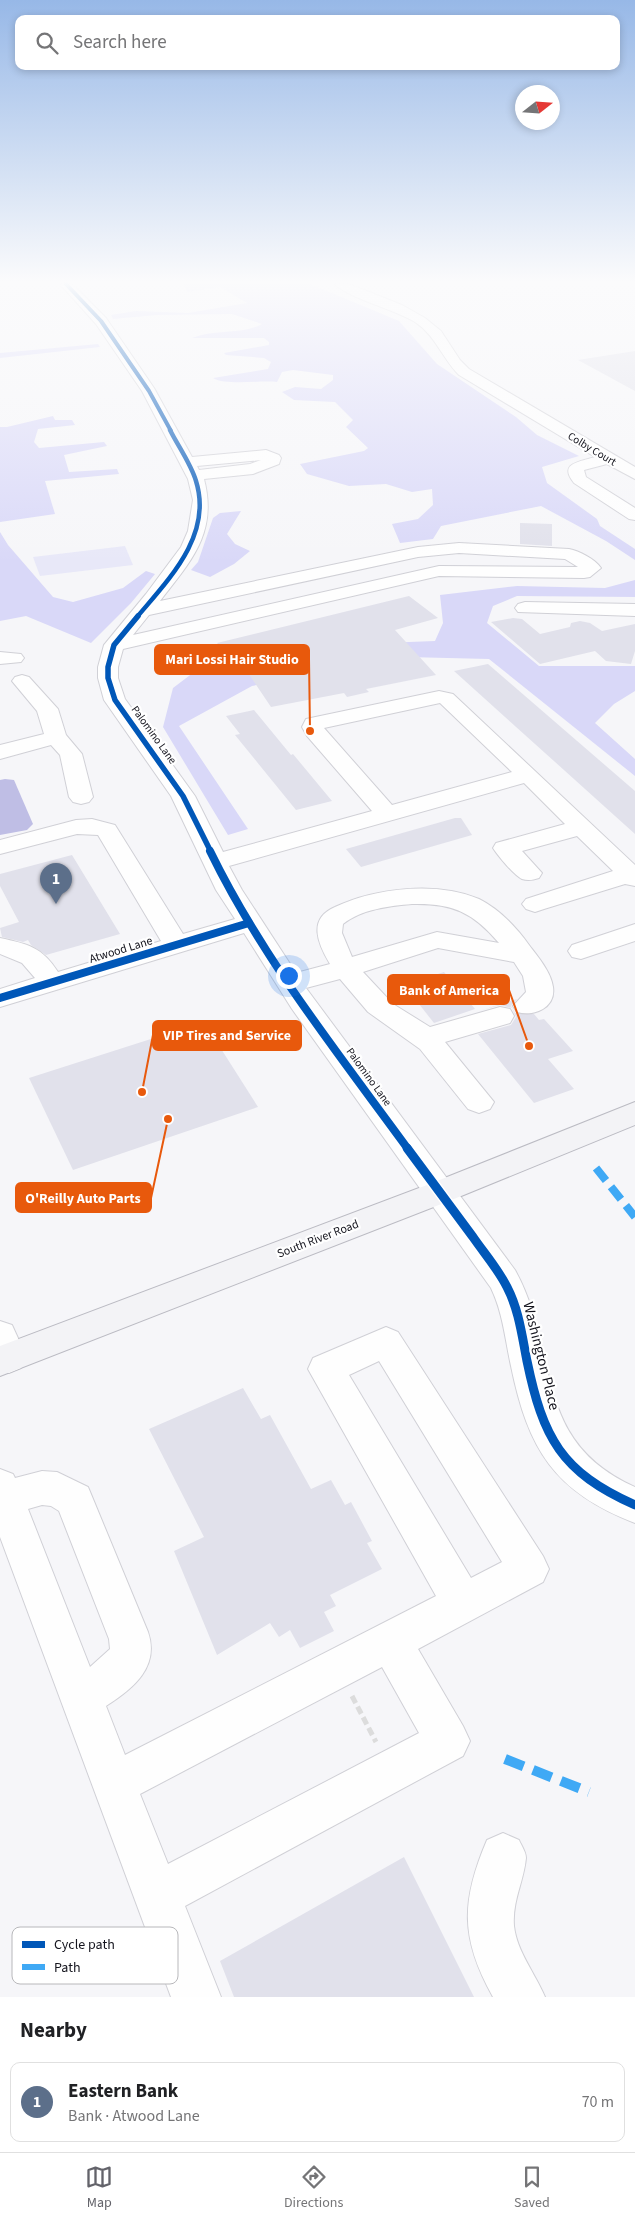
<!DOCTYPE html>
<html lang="en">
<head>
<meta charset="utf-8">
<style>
	body { margin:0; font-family:"Source Sans 3",sans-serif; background:#f6f6f6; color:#202124 }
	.compass { position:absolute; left:515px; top:85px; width:45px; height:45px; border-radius:50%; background:#fff; box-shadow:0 2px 8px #0003; rotate:73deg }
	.you { position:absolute; left:288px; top:975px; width:18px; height:18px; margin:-12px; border:4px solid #fff; border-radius:50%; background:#1a73e8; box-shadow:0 0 0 8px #1a73e833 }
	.badge { display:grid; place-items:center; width:32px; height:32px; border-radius:50%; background:#63636a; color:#fff; font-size:16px; font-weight:700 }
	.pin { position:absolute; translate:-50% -41px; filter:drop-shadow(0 1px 2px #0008) }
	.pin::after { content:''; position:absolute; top:26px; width:18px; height:15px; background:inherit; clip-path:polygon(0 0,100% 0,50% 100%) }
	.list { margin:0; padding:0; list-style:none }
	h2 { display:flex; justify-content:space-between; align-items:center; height:65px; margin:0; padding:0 20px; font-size:21px }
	h2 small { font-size:16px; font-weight:400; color:#757577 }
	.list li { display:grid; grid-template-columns:32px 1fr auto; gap:15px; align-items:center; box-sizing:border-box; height:80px; margin:0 10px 10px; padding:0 10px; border:1px solid #e0e0e0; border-radius:10px }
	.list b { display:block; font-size:19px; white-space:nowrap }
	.list p { margin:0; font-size:16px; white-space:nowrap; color:#757577 }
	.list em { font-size:16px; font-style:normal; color:#757577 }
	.icon { flex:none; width:28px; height:28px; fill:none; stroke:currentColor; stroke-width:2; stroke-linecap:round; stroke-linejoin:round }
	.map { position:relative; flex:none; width:635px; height:1997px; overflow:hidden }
	.search { position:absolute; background:#fff; box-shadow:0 2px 8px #0003; left:15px; right:15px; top:15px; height:55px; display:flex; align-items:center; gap:12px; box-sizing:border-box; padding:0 18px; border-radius:10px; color:#757577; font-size:19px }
	.sheet { height:155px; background:#fff }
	nav { display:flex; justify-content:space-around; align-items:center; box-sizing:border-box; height:70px; border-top:1px solid #e0e0e0; background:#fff; font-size:14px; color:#757577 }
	nav a { display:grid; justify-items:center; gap:2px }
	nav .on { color:#63636a }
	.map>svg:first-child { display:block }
</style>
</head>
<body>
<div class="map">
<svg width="635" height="1997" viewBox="0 0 635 1997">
	<rect width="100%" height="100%" fill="#f6f6f9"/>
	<!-- green -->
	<polygon fill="#e8e8f8" points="125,546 133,565 40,576 33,557"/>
	<!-- forest -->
	<g fill="#d9d8f8">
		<path d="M 183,284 L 310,284 L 399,321 L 437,364 L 516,417 L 537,435 L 579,456 L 542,467 L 547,483 L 597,519 L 600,526 L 635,549 L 635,560 L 606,541 L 541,506 L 441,526 L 433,539 L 400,543 L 392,524 L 418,519 L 433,505 L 432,489 L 412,492 L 386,484 L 349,486 L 307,474 L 300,464 L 364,451 L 368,448 L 346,427 L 353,420 L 335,402 L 294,400 L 282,392 L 295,387 L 321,389 L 333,380 L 333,375 L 293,370 L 282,372 L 277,382 C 259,380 227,386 213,378 L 268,369 L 271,362 L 264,358 L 226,355 L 224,353 L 269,345 L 269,342 L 264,338 L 192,338 C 214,329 242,335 262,324 L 232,314 L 157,315 L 113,319 L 111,315 L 136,311 L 188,313 L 247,303 L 220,287 L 187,292 Z"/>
		<polygon points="98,344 100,347 0,358 0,353"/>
		<polygon points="53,416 55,420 72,420 75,425 38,429 34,442 39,448 104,442 107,446 64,455 69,472 117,469 119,474 45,481 55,514 0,522 0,427 7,427"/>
		<polygon points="241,511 227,534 235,544 250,551 234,564 210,577 191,570 198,562 213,518 220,513"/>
		<polygon points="0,532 8,545 53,597 73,602 123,588 146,571 155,574 131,603 91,643 26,616 0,621"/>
		<polygon points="635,580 635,597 517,596 493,606 487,623 539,666 635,666 635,691 614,704 595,723 635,759 635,776 489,659 406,657 252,686 179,726 248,829 228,835 163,727 173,688 206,663 228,672 289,657 383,643 435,641 443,623 440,595 517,586 605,588"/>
	</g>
	<!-- water -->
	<polygon fill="#bfbee5" points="5,779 14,780 33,824 27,830 0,835 0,780"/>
	<!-- building -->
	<g fill="#e1e1eb">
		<polygon points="635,351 635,391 578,360"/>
		<polygon points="520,523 552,524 552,546 520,544"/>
		<polygon points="409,596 438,618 395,630 436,675 366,689 369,692 347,697 344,693 271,707 240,661 235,662 217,643"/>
		<polygon points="513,618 522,619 540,634 570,627 571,623 580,621 590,623 602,631 635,624 635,651 631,664 606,661 595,651 540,664 491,622"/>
		<polygon points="488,664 635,791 635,834 454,671"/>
		<polygon points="254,710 291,755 293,754 332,801 296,810 235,735 240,734 226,716"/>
		<polygon points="455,818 461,818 472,835 361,867 346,849"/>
		<polygon points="72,855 120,934 46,955 31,945 28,940 23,942 2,937 0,928 19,922 0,886 0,874"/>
		<polygon points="444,972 475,1009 434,1023 404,985"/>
		<polygon points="517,999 511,1006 515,1013 534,1014 539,1020 544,1019 573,1051 548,1059 574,1089 534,1103 478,1034 511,1025 516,1017 512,1008 500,1005 479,1011"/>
		<polygon points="204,1022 258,1107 73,1170 29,1078"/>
		<polygon points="243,1388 261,1419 270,1415 311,1489 331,1480 345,1505 351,1502 372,1541 367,1543 382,1569 330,1595 336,1606 324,1612 334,1631 300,1648 290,1630 279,1637 270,1623 217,1655 174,1551 204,1537 149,1429"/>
		<polygon points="404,1857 474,1997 234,1997 220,1961"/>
	</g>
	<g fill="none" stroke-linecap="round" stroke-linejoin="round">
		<!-- minor casing -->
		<g stroke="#d0d0d6" stroke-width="2">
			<g id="minor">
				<path d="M 60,284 L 72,284 L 106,318 L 154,388 L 192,457 L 266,450 L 279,455 L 281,458 L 279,464 L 253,474 L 204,479 C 218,533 191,561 160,601 L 418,547 L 459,543 L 569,549 C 579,551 595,559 601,568 L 590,577 L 584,578 L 439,576 L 123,649 L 118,667 L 118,678 L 125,699 L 195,796 L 223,852 L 372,811 L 307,736 L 302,727 L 306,719 L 439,691 L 453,694 L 635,865 L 635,886 L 625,884 L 544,909 L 535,912 L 526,909 L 522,904 L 526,899 L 613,871 L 577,836 L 522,851 L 542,873 L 539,878 C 533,880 528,881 522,879 C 514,875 498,856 493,848 L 496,843 L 565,824 L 524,783 L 229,866 L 242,890 L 296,973 L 330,964 C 318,944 307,919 335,907 C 375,888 437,881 479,899 C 499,909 516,927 529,945 C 538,957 551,972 553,987 C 556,1008 534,1017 517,1012 L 513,1006 L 526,992 L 523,976 L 514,962 L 438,948 L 363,972 L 393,1004 L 430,1027 L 500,1007 L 510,1009 L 514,1016 L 510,1023 L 445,1042 L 494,1102 L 490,1109 L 479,1113 L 468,1109 L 420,1049 L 368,1012 L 340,979 L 306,988 L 515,1270 C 561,1353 530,1440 635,1487 L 635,1523 C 554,1492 528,1449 511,1366 C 505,1339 503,1313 491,1288 L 292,1009 L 244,933 L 0,1007 L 0,989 L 35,978 L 22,963 L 0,954 L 0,938 C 28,944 42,947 58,972 L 161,941 L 98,835 L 77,834 L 0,854 L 0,840 L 76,820 L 92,819 L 115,825 L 183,934 L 235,919 L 216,890 L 171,796 L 104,700 L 98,678 L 98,667 L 104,645 L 146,594 L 181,547 L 188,531 L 193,500 L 188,479 L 142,391 L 96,324 ZM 261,460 L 250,464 L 199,470 L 197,466 ZM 459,553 L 565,559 L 578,567 L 439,566 L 133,635 L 149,615 L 418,557 ZM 440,703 L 512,772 L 392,805 L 324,728 ZM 412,904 C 452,903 473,912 499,943 L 437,932 L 352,957 L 342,933 L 343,924 C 362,909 390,906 412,904 Z"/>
				<path d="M 335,284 L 349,284 L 402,305 L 425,318 L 441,331 L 460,360 L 469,369 L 635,467 L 635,479 L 607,464 L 584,470 L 586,477 L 635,508 L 635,520 L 629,519 L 574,483 C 558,463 579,462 595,457 L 459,375 C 442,358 436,336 415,322 C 396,310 346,297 335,284 Z"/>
				<polygon points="525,602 635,604 635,616 518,612 515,608 518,604"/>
				<polygon points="0,652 21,654 24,658 21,662 0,664"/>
				<polygon points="22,675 29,677 58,709 66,735 82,754 93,797 89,802 81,804 73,802 69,797 60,755 51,745 0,759 0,745 44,734 37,711 12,681 15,677"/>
				<polygon points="635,924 635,941 581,959 572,957 568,951 572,945"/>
				<polygon points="0,1321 12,1325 27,1358 21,1368 9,1373 0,1370"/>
				<path d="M 386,1327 L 398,1332 L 543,1556 L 549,1569 L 543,1582 L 418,1649 L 463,1726 L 470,1741 L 463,1756 L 185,1906 L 221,1997 L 171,1997 L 0,1537 L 0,1469 L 13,1474 L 15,1478 L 42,1471 L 57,1472 L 88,1487 L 93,1499 L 148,1632 C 160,1667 133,1689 106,1706 L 125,1755 L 436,1596 L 308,1369 L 313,1358 ZM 379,1361 L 502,1562 L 471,1578 L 349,1375 ZM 42,1505 L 51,1506 L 59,1511 L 109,1639 L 110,1649 L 90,1667 L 28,1509 ZM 382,1667 L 419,1733 L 168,1864 L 140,1794 Z"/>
				<path d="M 503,1833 L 519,1840 C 521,1845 526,1852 526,1858 C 524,1881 512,1901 514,1926 C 517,1952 535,1973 545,1997 L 493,1997 C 460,1938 461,1901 487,1840 Z"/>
			</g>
		</g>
		<!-- major casing -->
		<g stroke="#bbbbc3" stroke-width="2">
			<polygon id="major" points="635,1102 635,1125 449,1201 0,1376 0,1346 427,1185"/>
		</g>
		<!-- path -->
		<polyline stroke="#dcdcdc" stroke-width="5" stroke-dasharray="8 4" stroke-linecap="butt" points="352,1696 376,1742"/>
		<!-- minor -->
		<use href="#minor" fill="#fefefe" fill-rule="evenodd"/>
		<!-- major -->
		<use href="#major" fill="#f3f3f6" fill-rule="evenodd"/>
		<!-- quiet-far1 -->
		<polyline stroke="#3fa9f5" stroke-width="8" stroke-dasharray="16 8" stroke-linecap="butt" points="596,1168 635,1217"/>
		<!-- quiet -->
		<polyline stroke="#3fa9f5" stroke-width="10" stroke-dasharray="20 10" stroke-linecap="butt" points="505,1759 589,1792"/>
		<!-- cycleway-far4 casing -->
		<g stroke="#fff" stroke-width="5">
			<polyline id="cycleway-far4" points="66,284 101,321 149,391 171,431"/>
		</g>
		<!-- cycleway-far3 casing -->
		<g stroke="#fff" stroke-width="6">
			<path id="cycleway-far3" d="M 137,617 C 169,579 213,535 196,481 C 191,464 178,446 170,430"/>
		</g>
		<!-- cycleway-far2 casing -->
		<g stroke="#fff" stroke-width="8">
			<polyline id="cycleway-far2" points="138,616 114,645 108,667 108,678 115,700 183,796 211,852"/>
		</g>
		<!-- cycleway-far1 casing -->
		<g stroke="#fff" stroke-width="11">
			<g id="cycleway-far1">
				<path d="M 210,851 C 262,958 338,1053 408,1149"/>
				<polyline points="0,998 249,923"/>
			</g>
		</g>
		<!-- cycleway casing -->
		<g stroke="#fff" stroke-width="12">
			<path id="cycleway" d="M 407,1148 C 429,1178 451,1207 473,1237 C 484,1253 498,1269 507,1287 C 519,1310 522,1336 527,1361 C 543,1438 561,1472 635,1505"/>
		</g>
		<!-- cycleway-far4 -->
		<use href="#cycleway-far4" stroke="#0057b8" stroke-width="4"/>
		<!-- cycleway-far3 -->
		<use href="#cycleway-far3" stroke="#0057b8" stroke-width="4.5"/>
		<!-- cycleway-far2 -->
		<use href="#cycleway-far2" stroke="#0057b8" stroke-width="5.5"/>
		<!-- cycleway-far1 -->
		<use href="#cycleway-far1" stroke="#0057b8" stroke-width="8"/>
		<!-- cycleway -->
		<use href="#cycleway" stroke="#0057b8" stroke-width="9"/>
	</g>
	<!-- sky -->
	<linearGradient id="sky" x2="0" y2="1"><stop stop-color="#97b8e7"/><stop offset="0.5" stop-color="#fbfbfc"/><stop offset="1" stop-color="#fbfbfc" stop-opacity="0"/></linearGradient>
	<rect width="635" height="563" fill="url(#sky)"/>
	<g text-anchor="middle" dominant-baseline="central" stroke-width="4.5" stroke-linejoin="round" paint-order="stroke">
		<!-- far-street labels -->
		<g font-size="11" fill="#14141d" stroke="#fff">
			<text transform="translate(592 449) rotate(31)">Colby Court</text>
			<text transform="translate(154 735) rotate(54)">Palomino Lane</text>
			<text transform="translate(369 1077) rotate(54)">Palomino Lane</text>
		</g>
		<!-- street labels -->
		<g font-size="12" fill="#14141d" stroke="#fff">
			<text transform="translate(121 950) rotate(-17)">Atwood Lane</text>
			<text transform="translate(318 1239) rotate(-21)">South River Road</text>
		</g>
		<!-- near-street labels -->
		<g font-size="15" fill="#14141d" stroke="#fff">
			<text transform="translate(541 1356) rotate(76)">Washington Place</text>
		</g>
	</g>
	<!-- legend -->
	<rect x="12" y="1927" width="166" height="57" rx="8" fill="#fff" stroke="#b8b8bb" stroke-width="1"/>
	<rect x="22" y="1941" width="23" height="7" fill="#0057b8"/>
	<rect x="22" y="1964" width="23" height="6" fill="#3fa9f5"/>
	<g font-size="14" fill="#14141d">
		<text x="54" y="1949">Cycle path</text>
		<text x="54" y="1972">Path</text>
	</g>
	<!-- callouts -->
	<path fill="none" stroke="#e8590c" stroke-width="2" d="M310 731L309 659M529 1046L509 990M142 1092L153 1035M168 1119L151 1198"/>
	<g fill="#e8590c" stroke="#fff" stroke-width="2">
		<circle cx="310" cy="731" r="5"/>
		<circle cx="529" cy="1046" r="5"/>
		<circle cx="142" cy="1092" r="5"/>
		<circle cx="168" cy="1119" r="5"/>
	</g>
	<g fill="#e8590c" stroke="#e8590c" stroke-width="2">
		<rect x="155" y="645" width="154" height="29" rx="5"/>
		<rect x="388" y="975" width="121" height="29" rx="5"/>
		<rect x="153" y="1021" width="148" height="29" rx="5"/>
		<rect x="16" y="1183" width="135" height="29" rx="5"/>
	</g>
	<g font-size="14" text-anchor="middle" font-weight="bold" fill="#fff">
		<text x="232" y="664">Mari Lossi Hair Studio</text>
		<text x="449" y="995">Bank of America</text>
		<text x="227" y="1040">VIP Tires and Service</text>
		<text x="83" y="1203">O'Reilly Auto Parts</text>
	</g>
</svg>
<svg class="compass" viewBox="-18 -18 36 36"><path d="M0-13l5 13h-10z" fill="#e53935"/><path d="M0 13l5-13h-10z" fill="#757577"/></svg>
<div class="you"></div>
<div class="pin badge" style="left:56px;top:904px;background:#5c6f8a">1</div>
<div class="search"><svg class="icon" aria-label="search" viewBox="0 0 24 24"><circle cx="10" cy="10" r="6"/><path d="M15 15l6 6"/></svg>Search here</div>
</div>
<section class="sheet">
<h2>Nearby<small></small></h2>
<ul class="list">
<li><span class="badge" style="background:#5c6f8a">1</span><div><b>Eastern Bank</b><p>Bank · Atwood Lane</p></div><em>70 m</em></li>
</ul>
</section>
<nav>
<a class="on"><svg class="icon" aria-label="map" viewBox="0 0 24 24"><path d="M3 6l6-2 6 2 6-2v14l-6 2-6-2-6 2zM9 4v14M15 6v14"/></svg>Map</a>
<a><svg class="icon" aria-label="directions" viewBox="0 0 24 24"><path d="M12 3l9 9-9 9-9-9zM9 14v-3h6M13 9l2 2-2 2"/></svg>Directions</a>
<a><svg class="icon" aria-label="saved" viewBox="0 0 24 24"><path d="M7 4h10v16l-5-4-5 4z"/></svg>Saved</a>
</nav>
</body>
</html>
